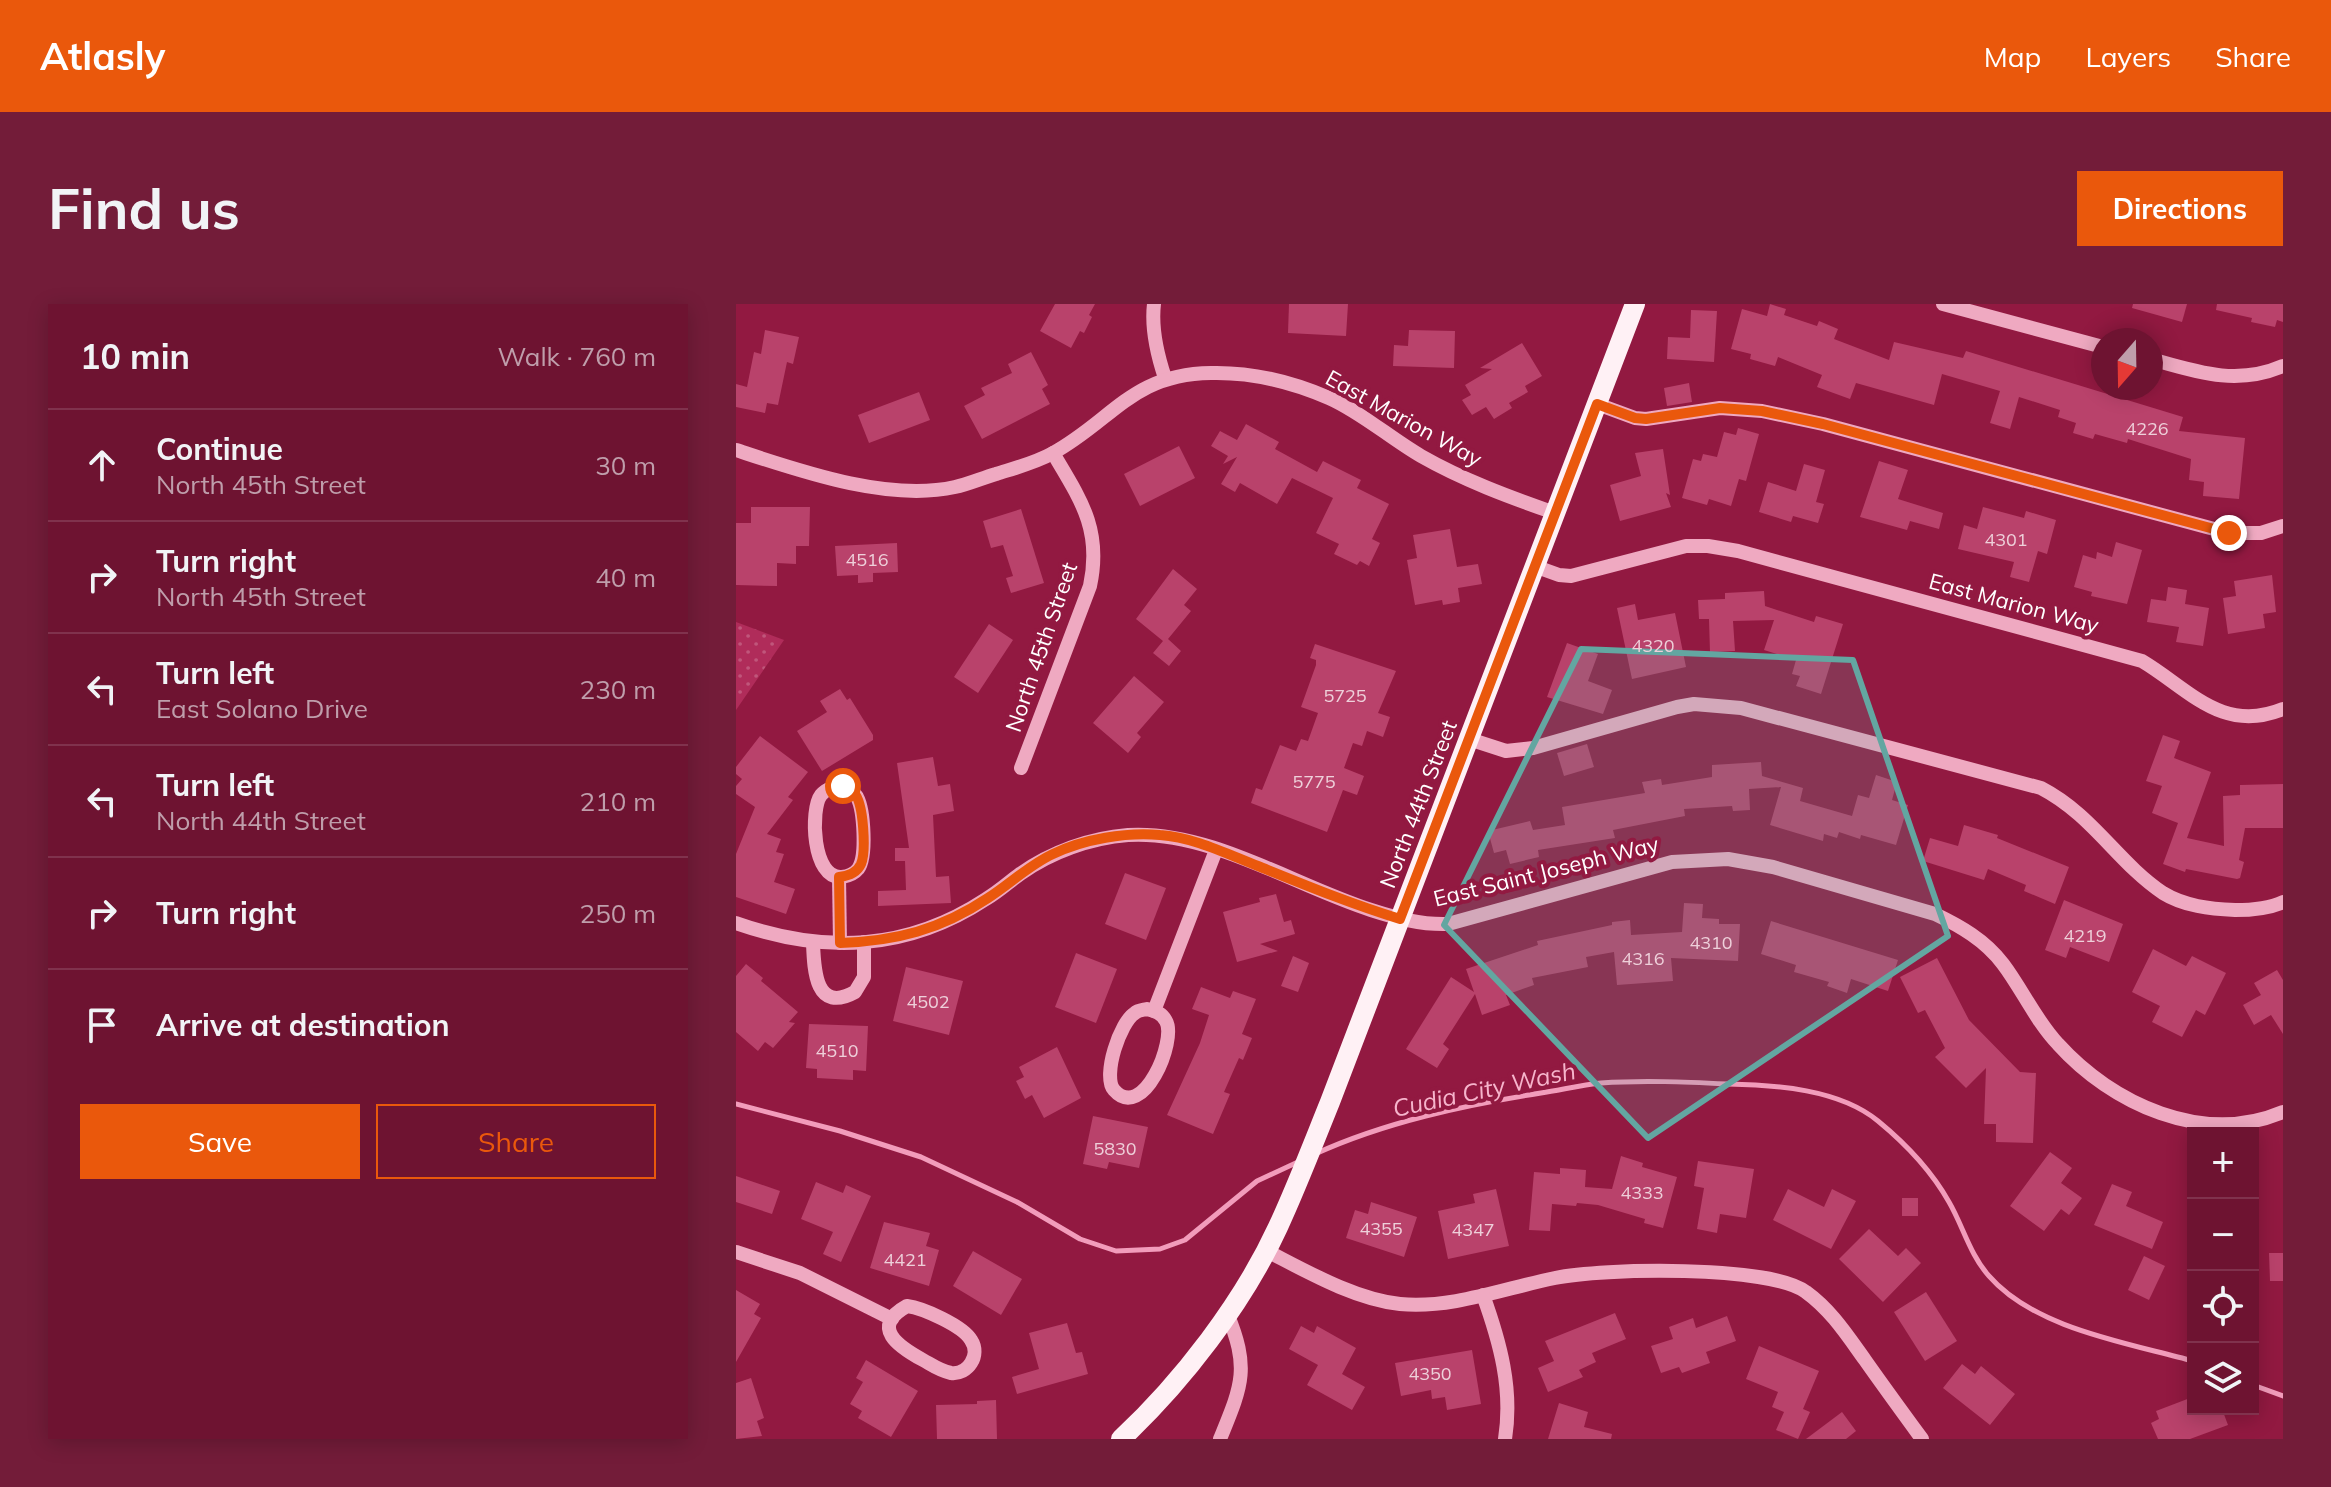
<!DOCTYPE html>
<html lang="en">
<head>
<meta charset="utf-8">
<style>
	body { margin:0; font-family:Mulish,sans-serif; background:#731c39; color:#f1f3f6 }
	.controls { position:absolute; right:24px; bottom:24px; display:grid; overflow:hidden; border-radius:0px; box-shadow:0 4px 20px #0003 }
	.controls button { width:72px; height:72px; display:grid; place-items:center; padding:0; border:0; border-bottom:2px solid #80324d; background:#6e1331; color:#f1f3f6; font:40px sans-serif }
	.compass { position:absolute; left:1355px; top:24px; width:72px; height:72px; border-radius:50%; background:#6e1331; box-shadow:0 4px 20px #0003; rotate:200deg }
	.stop { position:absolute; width:24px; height:24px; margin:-18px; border:6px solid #ea580c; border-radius:50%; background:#fff }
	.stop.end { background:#ea580c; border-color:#fff; box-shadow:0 2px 8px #0008 }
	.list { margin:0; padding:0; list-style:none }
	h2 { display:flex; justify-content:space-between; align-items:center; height:104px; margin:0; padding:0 32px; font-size:34px }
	h2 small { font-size:26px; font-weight:400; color:#bf9eab }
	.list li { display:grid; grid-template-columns:52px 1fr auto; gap:24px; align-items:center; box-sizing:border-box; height:112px; padding:0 32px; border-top:2px solid #80324d }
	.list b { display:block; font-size:30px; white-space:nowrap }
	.list p { margin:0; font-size:26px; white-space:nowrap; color:#bf9eab }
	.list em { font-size:26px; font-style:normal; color:#bf9eab }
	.actions { display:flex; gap:16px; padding:24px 32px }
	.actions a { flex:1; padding:18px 0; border:2px solid #ea580c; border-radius:0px; text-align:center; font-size:28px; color:#ea580c }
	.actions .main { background:#ea580c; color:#fff }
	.icon { flex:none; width:44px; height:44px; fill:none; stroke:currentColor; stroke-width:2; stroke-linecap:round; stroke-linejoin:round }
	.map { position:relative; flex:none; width:1547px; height:1135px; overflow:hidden; border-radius:0px }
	header { display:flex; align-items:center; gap:48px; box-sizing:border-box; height:112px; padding:0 40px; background:#ea580c; color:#fff }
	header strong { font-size:38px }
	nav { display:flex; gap:44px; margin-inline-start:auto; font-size:28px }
	.intro { display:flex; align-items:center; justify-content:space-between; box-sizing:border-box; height:192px; padding:0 48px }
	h1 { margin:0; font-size:56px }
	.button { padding:20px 36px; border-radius:0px; background:#ea580c; color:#fff; font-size:28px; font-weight:700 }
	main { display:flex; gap:48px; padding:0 48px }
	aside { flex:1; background:#6e1331; border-radius:0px; box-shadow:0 4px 20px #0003 }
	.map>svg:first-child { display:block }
</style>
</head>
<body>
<header>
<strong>Atlasly</strong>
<nav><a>Map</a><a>Layers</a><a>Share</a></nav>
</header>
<div class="intro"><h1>Find us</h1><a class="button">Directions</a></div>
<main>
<aside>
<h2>10 min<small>Walk · 760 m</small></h2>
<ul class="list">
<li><svg class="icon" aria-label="ahead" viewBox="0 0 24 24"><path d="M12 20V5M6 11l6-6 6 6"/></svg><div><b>Continue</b><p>North 45th Street</p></div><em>30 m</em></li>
<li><svg class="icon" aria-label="right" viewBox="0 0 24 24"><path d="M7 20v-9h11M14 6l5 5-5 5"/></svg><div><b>Turn right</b><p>North 45th Street</p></div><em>40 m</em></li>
<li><svg class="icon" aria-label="left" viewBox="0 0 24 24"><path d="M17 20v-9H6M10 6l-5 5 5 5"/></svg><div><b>Turn left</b><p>East Solano Drive</p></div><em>230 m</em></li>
<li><svg class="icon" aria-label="left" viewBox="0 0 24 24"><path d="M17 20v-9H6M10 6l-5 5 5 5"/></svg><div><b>Turn left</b><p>North 44th Street</p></div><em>210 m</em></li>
<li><svg class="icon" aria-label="right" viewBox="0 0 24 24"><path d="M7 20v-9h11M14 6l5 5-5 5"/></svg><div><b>Turn right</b></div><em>250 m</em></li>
<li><svg class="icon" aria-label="arrive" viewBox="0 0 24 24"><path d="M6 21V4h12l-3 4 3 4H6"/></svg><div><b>Arrive at destination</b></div></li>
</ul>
<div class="actions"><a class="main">Save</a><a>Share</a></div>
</aside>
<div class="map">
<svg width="1547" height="1135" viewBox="0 0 1547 1135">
	<defs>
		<pattern id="grass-dots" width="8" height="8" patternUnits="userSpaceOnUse" patternTransform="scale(2)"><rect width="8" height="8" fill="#b02c5a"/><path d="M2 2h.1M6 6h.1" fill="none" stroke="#c0567b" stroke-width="1.8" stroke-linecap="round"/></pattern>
	</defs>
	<rect width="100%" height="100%" fill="#921941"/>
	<!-- grass -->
	<polygon fill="url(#grass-dots)" points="0,318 48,336 0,406"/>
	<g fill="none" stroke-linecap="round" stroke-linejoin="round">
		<!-- stream -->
		<g stroke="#f29cbb" stroke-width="5">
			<polyline points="0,800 104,827 185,853 281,898 344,935 380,947 424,945 449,936 521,877 562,858"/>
			<path d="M 579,850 C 649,818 729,801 805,789 C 825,786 845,781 865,779 C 907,776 950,778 992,780 C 1040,781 1103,785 1142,817 C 1170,840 1195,866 1213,898 C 1227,922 1234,951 1253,972 C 1299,1025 1393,1039 1457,1057"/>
			<polyline points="1517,1081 1547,1092"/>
		</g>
	</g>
	<!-- building -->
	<g fill="#b9426b">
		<polygon points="319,0 359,0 353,11 356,13 348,29 344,27 335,44 304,27"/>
		<polygon points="553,0 612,0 610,32 552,29"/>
		<polygon points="1034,0 1050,5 1048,11 1081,22 1083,17 1102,25 1098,35 1153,56 1158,38 1227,54 1230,47 1447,113 1443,127 1509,134 1503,195 1467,192 1468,178 1453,176 1455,155 1392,135 1391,139 1359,130 1357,135 1337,129 1340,119 1322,113 1324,106 1283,93 1274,125 1254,119 1264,87 1206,70 1198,101 1120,79 1114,95 1081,83 1086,71 1042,53 1039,62 1014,55 1015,50 995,45 1006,5 1031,12"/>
		<polygon points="1397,0 1451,0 1446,18 1396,4"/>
		<polygon points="1481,0 1547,0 1547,18 1541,16 1539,23 1515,18 1516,14 1480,6"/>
		<polygon points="955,6 981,7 978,58 931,55 932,33 954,34"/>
		<polygon points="29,26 63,33 57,60 51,58 42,101 31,99 29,109 0,103 0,80 11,83 18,48 25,50"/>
		<polygon points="673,26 719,27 718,64 657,62 658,41 672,42"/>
		<polygon points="786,39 806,72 789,82 792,88 773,99 776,104 758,115 750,103 736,111 726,96 735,91 729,81 756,65 744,64"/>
		<polygon points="295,48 312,81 306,85 314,100 246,135 228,102 249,91 245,84 276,69 272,60"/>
		<polygon points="953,79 956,98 931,102 928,84"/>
		<polygon points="183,88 194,116 133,139 122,111"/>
		<polygon points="510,120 543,138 539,145 581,168 587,157 625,176 621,184 653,200 636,235 644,239 633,262 624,257 621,261 598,250 603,240 580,229 597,194 556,174 541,200 504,179 499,188 485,180 501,153 487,160 492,152 475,142 484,127 501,136"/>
		<polygon points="1002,124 1023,130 1010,177 1003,175 995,202 973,195 971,201 946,194 957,155 965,157 967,150 981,153 988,128 1000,131"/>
		<polygon points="443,142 459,174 404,202 388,170"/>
		<polygon points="927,145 934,191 930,189 935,203 884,217 874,181 905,172 899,149"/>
		<polygon points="1143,157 1172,166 1162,195 1207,209 1203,225 1174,217 1171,226 1124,213"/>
		<polygon points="1068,160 1089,166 1080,198 1088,200 1082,219 1057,212 1055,218 1023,208 1032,178 1060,187"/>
		<polygon points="15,203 74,203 73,242 60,242 60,260 41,259 41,282 0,281 0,219 15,219"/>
		<polygon points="1247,203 1288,214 1290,207 1320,216 1311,250 1302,247 1293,278 1274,273 1278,258 1222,245 1228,221 1241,225"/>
		<polygon points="285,205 308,279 275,289 270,274 277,272 267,241 255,244 247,217"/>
		<polygon points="714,225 721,263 742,260 746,280 722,284 724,298 707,301 706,296 679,301 671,256 681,254 677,231"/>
		<polygon points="1380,238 1406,246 1391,300 1355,292 1356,288 1338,283 1347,251 1360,255 1361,248 1376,253"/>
		<polygon points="161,239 162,268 137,269 137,278 122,279 122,271 101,272 99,242"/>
		<polygon points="437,265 461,285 448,301 455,307 432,335 445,347 433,362 417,349 427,337 400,315"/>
		<polygon points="1536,271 1540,308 1527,310 1529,324 1492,330 1487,294 1500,292 1498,277"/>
		<polygon points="1432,283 1451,286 1449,300 1473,304 1467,342 1440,338 1443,323 1411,318 1415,295 1430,297"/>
		<polygon points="1028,287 1029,302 1078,318 1080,312 1107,320 1085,390 1060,382 1064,372 1056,370 1060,356 1028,346 1038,316 997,317 999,347 974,348 973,315 963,315 962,296 989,295 989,289"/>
		<polygon points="899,300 902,316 939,309 950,363 896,375 881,304"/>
		<polygon points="253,320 277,336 242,389 218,373"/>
		<polygon points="831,339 862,350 852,377 876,386 867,410 811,393"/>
		<polygon points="579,340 660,367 642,409 654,413 647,433 631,427 626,442 617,439 608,464 628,472 621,491 607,486 591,528 515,499 520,484 526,486 544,441 560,447 565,435 572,437 582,409 565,403 580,361 580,356 574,354"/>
		<polygon points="398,372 428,398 401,429 405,433 392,449 357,419"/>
		<polygon points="104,385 111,396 114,394 137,431 137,436 86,467 61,427 91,408 84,397"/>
		<polygon points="1427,431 1444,437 1438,454 1475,468 1451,534 1488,542 1487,492 1504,491 1504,481 1547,480 1547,524 1509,524 1503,556 1508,558 1504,574 1501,575 1450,565 1449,568 1427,560 1442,519 1416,509 1426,482 1410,477"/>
		<polygon points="24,432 72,468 52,493 57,496 31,530 45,535 40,548 48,550 38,578 59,585 50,610 0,593 0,550 19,503 0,490 0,482 6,475 0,470 0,463"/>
		<polygon points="851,440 858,463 828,472 821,449"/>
		<polygon points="197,453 202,482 214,480 218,507 197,511 200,573 213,572 215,599 142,602 142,587 170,586 169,557 159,557 159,544 173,544 161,459"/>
		<polygon points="1025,458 1026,472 1067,484 1064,497 1116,512 1122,491 1133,494 1140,471 1161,478 1156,496 1172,501 1160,541 1125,531 1124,535 1103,528 1101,534 1088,530 1087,537 1034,521 1045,483 1013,485 1014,506 997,507 996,502 948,505 949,512 877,526 879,534 802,546 803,553 774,560 770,546 758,549 752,527 794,517 797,526 829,521 826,503 909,489 906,478 925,475 926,481 976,473 976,461"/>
		<polygon points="1228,521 1262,531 1261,534 1333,563 1319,600 1288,587 1290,581 1252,565 1248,576 1187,557 1194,534 1222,542"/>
		<polygon points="389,569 430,584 410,636 369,620"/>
		<polygon points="540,590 548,618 555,616 559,630 524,640 542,647 501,658 487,608 524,598 523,594"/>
		<polygon points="1328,596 1387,620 1373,658 1334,643 1330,654 1309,646"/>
		<polygon points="948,599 967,600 966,614 983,615 983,620 1004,620 1002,657 935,654 937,677 881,681 878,648 850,653 852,663 796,674 798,681 770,691 774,701 746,711 739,690 707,740 713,745 701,764 670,745 715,673 738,688 730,665 802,641 801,637 876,621 876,618 894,616 895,631 946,628"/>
		<polygon points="1035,617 1162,656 1152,687 1115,675 1111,689 1091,682 1093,678 1058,668 1060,661 1025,650"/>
		<polygon points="1417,645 1450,662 1456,652 1490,669 1469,711 1460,706 1446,733 1416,718 1424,702 1396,688"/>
		<polygon points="340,649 381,665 360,719 319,703"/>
		<polygon points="557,652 573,659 562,688 545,682"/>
		<polygon points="1201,654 1233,716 1284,768 1300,769 1297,839 1260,838 1260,820 1248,820 1250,764 1230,784 1199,753 1209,744 1189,706 1182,709 1164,673"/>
		<polygon points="10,660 27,674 25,677 62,708 53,718 59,719 37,744 29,738 22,747 0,728 0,672"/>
		<polygon points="170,663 227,677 213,731 157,717"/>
		<polygon points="1541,666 1547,676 1547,730 1535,711 1518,721 1507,701 1525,691 1518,679"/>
		<polygon points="465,683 494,694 497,687 520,695 506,730 516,734 507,756 503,754 488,788 494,790 477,830 431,811 464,739 473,711 456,705"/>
		<polygon points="73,720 132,722 130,767 117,766 117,776 81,774 81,765 70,764"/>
		<polygon points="321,743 345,794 308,814 296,791 289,795 280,777 288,773 283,763"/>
		<polygon points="357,812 412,823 403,864 373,858 371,865 347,860"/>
		<polygon points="1314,848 1336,864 1325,879 1346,894 1333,911 1325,905 1308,927 1274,902"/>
		<polygon points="885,852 907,859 906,863 941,873 927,924 908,919 909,915 862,901 841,899 840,902 816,900 814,927 793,926 798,868 824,870 824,864 850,866 849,883 876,885"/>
		<polygon points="962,857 1018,865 1010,914 984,910 981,929 961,925 968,884 958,882"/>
		<polygon points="0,872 44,887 36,910 0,898"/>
		<polygon points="80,878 107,889 110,881 135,892 105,958 87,950 97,928 65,915"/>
		<polygon points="1376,880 1396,888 1390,902 1427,918 1416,945 1358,921"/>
		<polygon points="760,885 773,942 712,955 702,907 739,899 737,890"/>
		<polygon points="1052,885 1088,903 1096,885 1120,897 1095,945 1037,916"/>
		<rect x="1166" y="894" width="16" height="18"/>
		<polygon points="635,898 681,913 668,953 610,934 619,906 632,910"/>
		<polygon points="148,918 194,929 190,942 203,946 193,982 134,964"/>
		<polygon points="1133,925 1162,952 1170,944 1185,959 1147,998 1103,955"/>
		<polygon points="237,947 286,975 265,1011 217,982"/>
		<polygon points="1533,949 1547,949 1547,977 1534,977"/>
		<polygon points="1408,952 1429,962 1413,996 1392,986"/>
		<polygon points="0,986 24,1000 18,1010 25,1014 0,1058"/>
		<polygon points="1190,988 1221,1037 1189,1057 1158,1008"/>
		<polygon points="879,1009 890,1035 856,1049 860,1058 843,1066 847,1073 812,1088 802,1064 818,1057 809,1037"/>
		<polygon points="991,1012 1000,1037 970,1048 974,1059 946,1069 943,1063 925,1069 915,1042 937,1035 933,1023 957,1014 960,1024"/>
		<polygon points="331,1019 340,1049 346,1048 352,1070 281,1090 276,1073 303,1065 293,1029"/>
		<polygon points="565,1022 578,1029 581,1022 620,1044 606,1070 629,1083 616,1106 571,1081 582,1061 553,1045"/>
		<polygon points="1023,1042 1083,1067 1067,1105 1074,1108 1062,1135 1040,1126 1048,1108 1036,1103 1042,1088 1010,1075"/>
		<polygon points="736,1046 745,1100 711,1106 709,1093 696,1095 695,1086 665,1092 659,1059"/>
		<polygon points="130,1056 182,1087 155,1133 122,1114 126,1107 114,1100 127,1078 120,1074"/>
		<polygon points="1226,1060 1239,1070 1245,1062 1279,1090 1254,1121 1207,1084"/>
		<polygon points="15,1074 28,1114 21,1117 26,1132 0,1135 0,1079"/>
		<polygon points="1454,1094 1457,1105 1486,1105 1492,1121 1454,1135 1422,1135 1415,1119 1423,1115 1420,1107"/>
		<polygon points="260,1096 261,1135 201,1135 200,1101 241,1100 241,1097"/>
		<polygon points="823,1099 852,1108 848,1123 876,1130 875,1135 812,1135"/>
		<polygon points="1106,1108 1120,1127 1110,1135 1070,1135"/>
	</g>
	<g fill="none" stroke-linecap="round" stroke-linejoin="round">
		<!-- minor -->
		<g stroke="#efa9c1" stroke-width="14">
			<path d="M 418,0 C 415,25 421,50 429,74"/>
			<polyline points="1207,0 1367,43"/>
			<path d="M 1415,55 C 1461,68 1501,82 1547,62"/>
			<polyline points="861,100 899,114 910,115 984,104 1026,107 1087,120 1493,229 1525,229 1547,222"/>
			<path d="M 0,146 C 64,167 152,198 219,183 C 233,180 246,174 260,170 C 279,164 299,159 317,149 C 377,116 396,70 475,69 C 515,68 556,78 593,94 C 625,108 654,134 685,152 C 727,176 773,193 819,209"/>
			<path d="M 798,262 L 823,271 L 835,272 L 950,242 L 972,242 L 1002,247 L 1406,357 C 1453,385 1486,430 1547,405"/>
			<path d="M 733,435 L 770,447 L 797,444 L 941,403 L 958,400 L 1005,404 L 1305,484 C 1357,511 1381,558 1427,589 C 1448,602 1474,605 1499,606 C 1515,606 1532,605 1547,598"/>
			<path d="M 285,464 L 354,282 C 366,226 345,196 317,149"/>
			<path d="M 107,482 C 113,485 117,487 121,493 C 128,506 131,553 122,565 C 118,570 113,572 106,573 C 76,576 74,505 85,491 C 91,484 98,483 107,482 Z"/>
			<polyline points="103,573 104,639"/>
			<path d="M 0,619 C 88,650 171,647 250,595 C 262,588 273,578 284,570 C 315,548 354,534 392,531 C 474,526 557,581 635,606 C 660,614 685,621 712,620 L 936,558 L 992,555 L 1037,563 L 1199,610 C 1224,622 1249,636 1267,660 C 1286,685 1300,717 1322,740 C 1376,800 1467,842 1547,808"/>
			<path d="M 77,639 C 78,665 79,710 119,688 L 128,673 L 128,638"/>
			<path d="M 411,705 C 419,707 426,709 430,717 C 441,736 407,819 378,786 C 366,772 384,718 399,709 C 402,706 407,706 411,705 Z"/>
			<polyline points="418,707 480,546"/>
			<path d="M 529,946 C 570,967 618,995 664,1000 C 716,1005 769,984 819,974 C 865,964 1035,961 1070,988 C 1095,1006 1111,1031 1129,1056 C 1148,1083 1167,1109 1186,1135"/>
			<polyline points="0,948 64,969 156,1015"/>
			<path d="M 747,991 C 764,1038 777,1085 769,1135"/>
			<path d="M 171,1002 C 187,1004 227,1022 235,1036 C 245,1051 232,1071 215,1069 C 204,1067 196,1061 187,1056 C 163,1043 133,1023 171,1002 Z"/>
			<path d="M 484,1135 C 506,1081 514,1065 491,1009"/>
		</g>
		<!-- major -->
		<path stroke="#fff1f5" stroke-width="20" d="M 385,1135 C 446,1078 507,999 542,923 C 561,882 577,840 594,798 L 899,0"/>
	</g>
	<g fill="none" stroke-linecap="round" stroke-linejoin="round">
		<!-- route -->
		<path stroke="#ea580c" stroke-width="10" d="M 107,482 C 110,484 115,485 118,489 C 128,499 130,548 125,560 C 121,569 112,572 103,573 L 104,639 C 160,637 204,626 252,594 C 274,580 293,561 317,550 C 348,535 390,528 424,531 C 457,533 491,550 522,562 C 569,581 615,600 664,615 L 861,100 L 899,114 L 910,115 L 984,104 L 1026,107 L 1087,120 L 1493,229"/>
	</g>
	<!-- marked area -->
	<path fill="#63a6a1" fill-opacity="0.2" stroke="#63a6a1" stroke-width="6" stroke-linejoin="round" d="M 845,345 L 1117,356 L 1212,632 L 912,834 L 708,621 Z"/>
	<g text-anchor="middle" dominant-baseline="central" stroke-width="8" stroke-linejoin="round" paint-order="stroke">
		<!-- number labels -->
		<g font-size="18" fill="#eed0da">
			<text x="1411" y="124">4226</text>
			<text x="1270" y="235">4301</text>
			<text x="131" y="255">4516</text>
			<text x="917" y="341">4320</text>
			<text x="609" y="391">5725</text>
			<text x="578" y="477">5775</text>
			<text x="1349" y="631">4219</text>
			<text x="975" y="638">4310</text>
			<text x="907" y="654">4316</text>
			<text x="192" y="697">4502</text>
			<text x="101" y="746">4510</text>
			<text x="379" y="844">5830</text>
			<text x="906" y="888">4333</text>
			<text x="645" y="924">4355</text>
			<text x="737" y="925">4347</text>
			<text x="169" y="955">4421</text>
			<text x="694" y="1069">4350</text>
		</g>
		<!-- street labels -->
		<g font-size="22" fill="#fff" stroke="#921941">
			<text transform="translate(668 114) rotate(29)">East Marion Way</text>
			<text transform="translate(1278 299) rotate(15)">East Marion Way</text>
			<text transform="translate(305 343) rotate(-71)">North 45th Street</text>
			<text transform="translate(682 500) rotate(-69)">North 44th Street</text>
			<text transform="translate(810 567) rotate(-14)">East Saint Joseph Way</text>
		</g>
		<!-- water labels -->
		<g font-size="24" font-style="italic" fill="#f6b5cc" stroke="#921941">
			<text transform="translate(748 785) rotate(-12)">Cudia City Wash</text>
		</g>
	</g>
</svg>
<div class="controls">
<button>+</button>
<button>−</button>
<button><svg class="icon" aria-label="locate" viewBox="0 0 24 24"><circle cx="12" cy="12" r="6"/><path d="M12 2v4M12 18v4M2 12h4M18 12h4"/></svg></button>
<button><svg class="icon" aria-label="layers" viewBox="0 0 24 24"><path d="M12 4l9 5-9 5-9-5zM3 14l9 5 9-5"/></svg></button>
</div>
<svg class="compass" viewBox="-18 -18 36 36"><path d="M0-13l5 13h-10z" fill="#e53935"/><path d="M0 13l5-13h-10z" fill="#bf9eab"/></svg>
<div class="stop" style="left:107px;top:482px"></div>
<div class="stop end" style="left:1493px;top:229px"></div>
</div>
</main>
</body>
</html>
